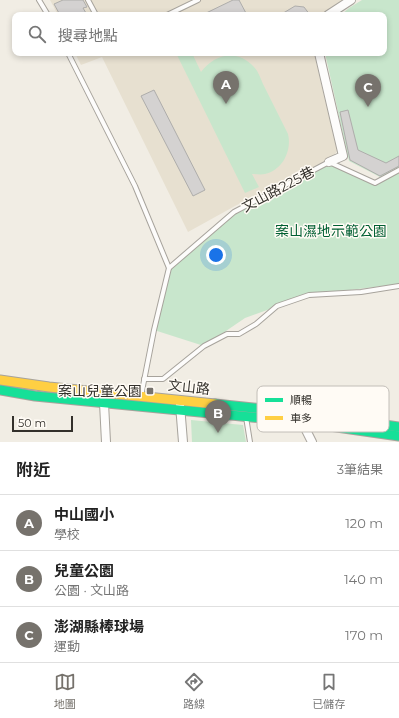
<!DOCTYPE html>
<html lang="zh-TW">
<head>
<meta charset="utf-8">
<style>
	body { margin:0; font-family:Montserrat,"Noto Sans TC",sans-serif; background:#f6f6f6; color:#222 }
	.scale { position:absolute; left:12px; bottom:10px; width:61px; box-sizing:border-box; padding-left:4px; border:2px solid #33302b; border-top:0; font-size:11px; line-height:14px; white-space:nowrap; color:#33302b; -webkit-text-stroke:3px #fffbf5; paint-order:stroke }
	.you { position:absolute; left:216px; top:255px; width:14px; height:14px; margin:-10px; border:3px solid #fff; border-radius:50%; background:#1a73e8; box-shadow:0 0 0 6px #1a73e833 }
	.badge { display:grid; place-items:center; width:26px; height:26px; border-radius:50%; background:#76726c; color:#fff; font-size:13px; font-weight:700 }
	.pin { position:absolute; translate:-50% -33px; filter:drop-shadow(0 1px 2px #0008) }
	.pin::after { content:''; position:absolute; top:21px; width:14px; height:12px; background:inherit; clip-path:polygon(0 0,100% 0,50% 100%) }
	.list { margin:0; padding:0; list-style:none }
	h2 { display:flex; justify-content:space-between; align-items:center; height:52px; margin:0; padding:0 16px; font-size:17px }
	h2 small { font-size:13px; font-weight:400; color:#767676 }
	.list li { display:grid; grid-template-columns:26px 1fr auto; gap:12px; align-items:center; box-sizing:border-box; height:56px; padding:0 16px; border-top:1px solid #e0e0e0 }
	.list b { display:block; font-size:15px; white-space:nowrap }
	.list p { margin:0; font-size:13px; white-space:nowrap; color:#767676 }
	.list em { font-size:13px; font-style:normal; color:#767676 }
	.icon { flex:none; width:22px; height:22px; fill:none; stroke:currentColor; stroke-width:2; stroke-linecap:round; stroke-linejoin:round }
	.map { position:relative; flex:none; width:399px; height:442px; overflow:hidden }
	.search { position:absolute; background:#fff; box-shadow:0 2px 6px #0003; left:12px; right:12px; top:12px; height:44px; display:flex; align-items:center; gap:10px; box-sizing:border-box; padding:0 14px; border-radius:8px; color:#767676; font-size:15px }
	.sheet { height:220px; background:#fff }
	nav { display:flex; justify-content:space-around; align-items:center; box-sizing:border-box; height:56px; border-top:1px solid #e0e0e0; background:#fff; font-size:11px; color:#767676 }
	nav a { display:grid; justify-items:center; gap:2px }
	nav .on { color:#76726c }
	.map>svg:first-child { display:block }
</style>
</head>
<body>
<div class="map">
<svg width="399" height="442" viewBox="0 0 399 442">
	<rect width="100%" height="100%" fill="#f1ede4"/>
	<!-- built -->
	<g fill="#e7e0d0">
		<polygon points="50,0 343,0 321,15 58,15"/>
		<polygon points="75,53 314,53 337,151 333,157 235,206 188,232 102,57 81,65"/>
	</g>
	<!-- green -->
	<g fill="#c8e6cc">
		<polygon points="362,0 399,0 399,167 380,177 349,161 325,53 384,53 384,15 341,15 349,8"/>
		<path d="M 182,53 L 192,53 L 201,72 C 215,53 238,49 254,67 C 259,72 261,80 264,86 C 272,102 280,118 288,134 C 292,150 283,170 265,174 C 261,175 256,174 252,174 L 259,187 L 245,193 L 177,55 Z"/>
		<polygon points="329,162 374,183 399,172 399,284 309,295 245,318 204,346 154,330 169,268 234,212"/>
		<polygon points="191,420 243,425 246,442 192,442"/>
	</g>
	<!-- building -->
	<g fill="#d4d2d1" stroke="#aeadab">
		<polygon points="63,0 83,0 87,7 83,8 86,13 80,15 60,15 54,4"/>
		<polygon points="233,0 239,0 247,15 202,15"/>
		<polygon points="295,6 304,7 310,15 280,15"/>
		<polygon points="154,90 205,190 193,196 141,96"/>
		<polygon points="348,110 358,150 386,163 399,156 399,166 380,176 350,160 340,112"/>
	</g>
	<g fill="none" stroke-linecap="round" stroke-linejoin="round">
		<!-- lane casing -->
		<g stroke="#a7a39c" stroke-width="6">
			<g id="lane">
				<polyline points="39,0 48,15"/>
				<polyline points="88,0 96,15"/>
				<polyline points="167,15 198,0"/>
				<polyline points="68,53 135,186 169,268"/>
				<polyline points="144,379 163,379 204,346 227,334 239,334 256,324 277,306 309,295 361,292 399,286"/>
				<polyline points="141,396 154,330 169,268 234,212 329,162 375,183 399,170"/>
				<polyline points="246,417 250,442"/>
			</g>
		</g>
		<!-- street casing -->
		<g stroke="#a7a39c" stroke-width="10">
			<g id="street">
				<polyline points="328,15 351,0"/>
				<polyline points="319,53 343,156 329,162"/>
				<polyline points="104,403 106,442"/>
				<polyline points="180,405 183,442"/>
				<polyline points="302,422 312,442"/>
			</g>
		</g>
		<!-- fast casing -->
		<g stroke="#a7a39c" stroke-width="11">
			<g id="fast">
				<polyline points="0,390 35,396 302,422 399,436"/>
				<polyline points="215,404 303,413 399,427"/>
			</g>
		</g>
		<!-- slow casing -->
		<g stroke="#a7a39c" stroke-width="11">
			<polyline id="slow" points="0,380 49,387 215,404"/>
		</g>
		<!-- lane -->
		<use href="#lane" stroke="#fdfcfb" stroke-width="4"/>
		<!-- street -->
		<use href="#street" stroke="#fdfcfb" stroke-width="8"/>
		<!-- fast -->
		<use href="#fast" stroke="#16e098" stroke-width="9"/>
		<!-- slow -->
		<use href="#slow" stroke="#ffcf43" stroke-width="9"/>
	</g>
	<!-- markers -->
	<rect fill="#76726c" stroke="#fffbf5" stroke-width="1.5" x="146" y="387" width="8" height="8" rx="2"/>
	<g text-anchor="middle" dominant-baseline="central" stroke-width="3" stroke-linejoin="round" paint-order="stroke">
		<!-- street labels -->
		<g font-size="14" fill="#33302b" stroke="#fffbf5">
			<text transform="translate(278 189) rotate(-28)">文山路225巷</text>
			<text transform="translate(189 387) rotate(6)">文山路</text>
		</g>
		<!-- park labels -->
		<g font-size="14" fill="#005f32" stroke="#fffbf5">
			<text x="331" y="231">案山濕地示範公園</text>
		</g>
		<!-- poi labels -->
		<g font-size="14" fill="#33302b" stroke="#fffbf5" text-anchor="end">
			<text x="142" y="391">案山兒童公園</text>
		</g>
	</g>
	<!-- legend -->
	<rect x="257" y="386" width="132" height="46" rx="6" fill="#fffbf5" stroke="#c2beb8" stroke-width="1"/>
	<rect x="265" y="398" width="18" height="4" fill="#16e098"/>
	<rect x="265" y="416" width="18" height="4" fill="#ffcf43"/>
	<g font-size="11" fill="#33302b">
		<text x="290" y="404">順暢</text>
		<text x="290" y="422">車多</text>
	</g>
</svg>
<div class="scale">50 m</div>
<div class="you"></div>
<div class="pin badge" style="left:226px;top:104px">A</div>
<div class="pin badge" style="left:218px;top:433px">B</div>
<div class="pin badge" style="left:368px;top:107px">C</div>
<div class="search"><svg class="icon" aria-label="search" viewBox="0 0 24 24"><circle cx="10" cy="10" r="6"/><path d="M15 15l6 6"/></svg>搜尋地點</div>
</div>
<section class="sheet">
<h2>附近<small>3筆結果</small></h2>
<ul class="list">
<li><span class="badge">A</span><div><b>中山國小</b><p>學校</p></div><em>120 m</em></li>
<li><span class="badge">B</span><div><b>兒童公園</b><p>公園 · 文山路</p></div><em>140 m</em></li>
<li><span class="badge">C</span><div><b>澎湖縣棒球場</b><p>運動</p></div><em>170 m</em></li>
</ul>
</section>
<nav>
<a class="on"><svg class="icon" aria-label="map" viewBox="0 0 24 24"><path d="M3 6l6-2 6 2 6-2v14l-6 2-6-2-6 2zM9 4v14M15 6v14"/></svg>地圖</a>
<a><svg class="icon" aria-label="directions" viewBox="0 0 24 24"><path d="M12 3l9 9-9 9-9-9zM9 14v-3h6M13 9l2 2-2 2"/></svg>路線</a>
<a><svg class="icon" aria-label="saved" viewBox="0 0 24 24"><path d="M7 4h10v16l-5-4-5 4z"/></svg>已儲存</a>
</nav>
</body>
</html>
